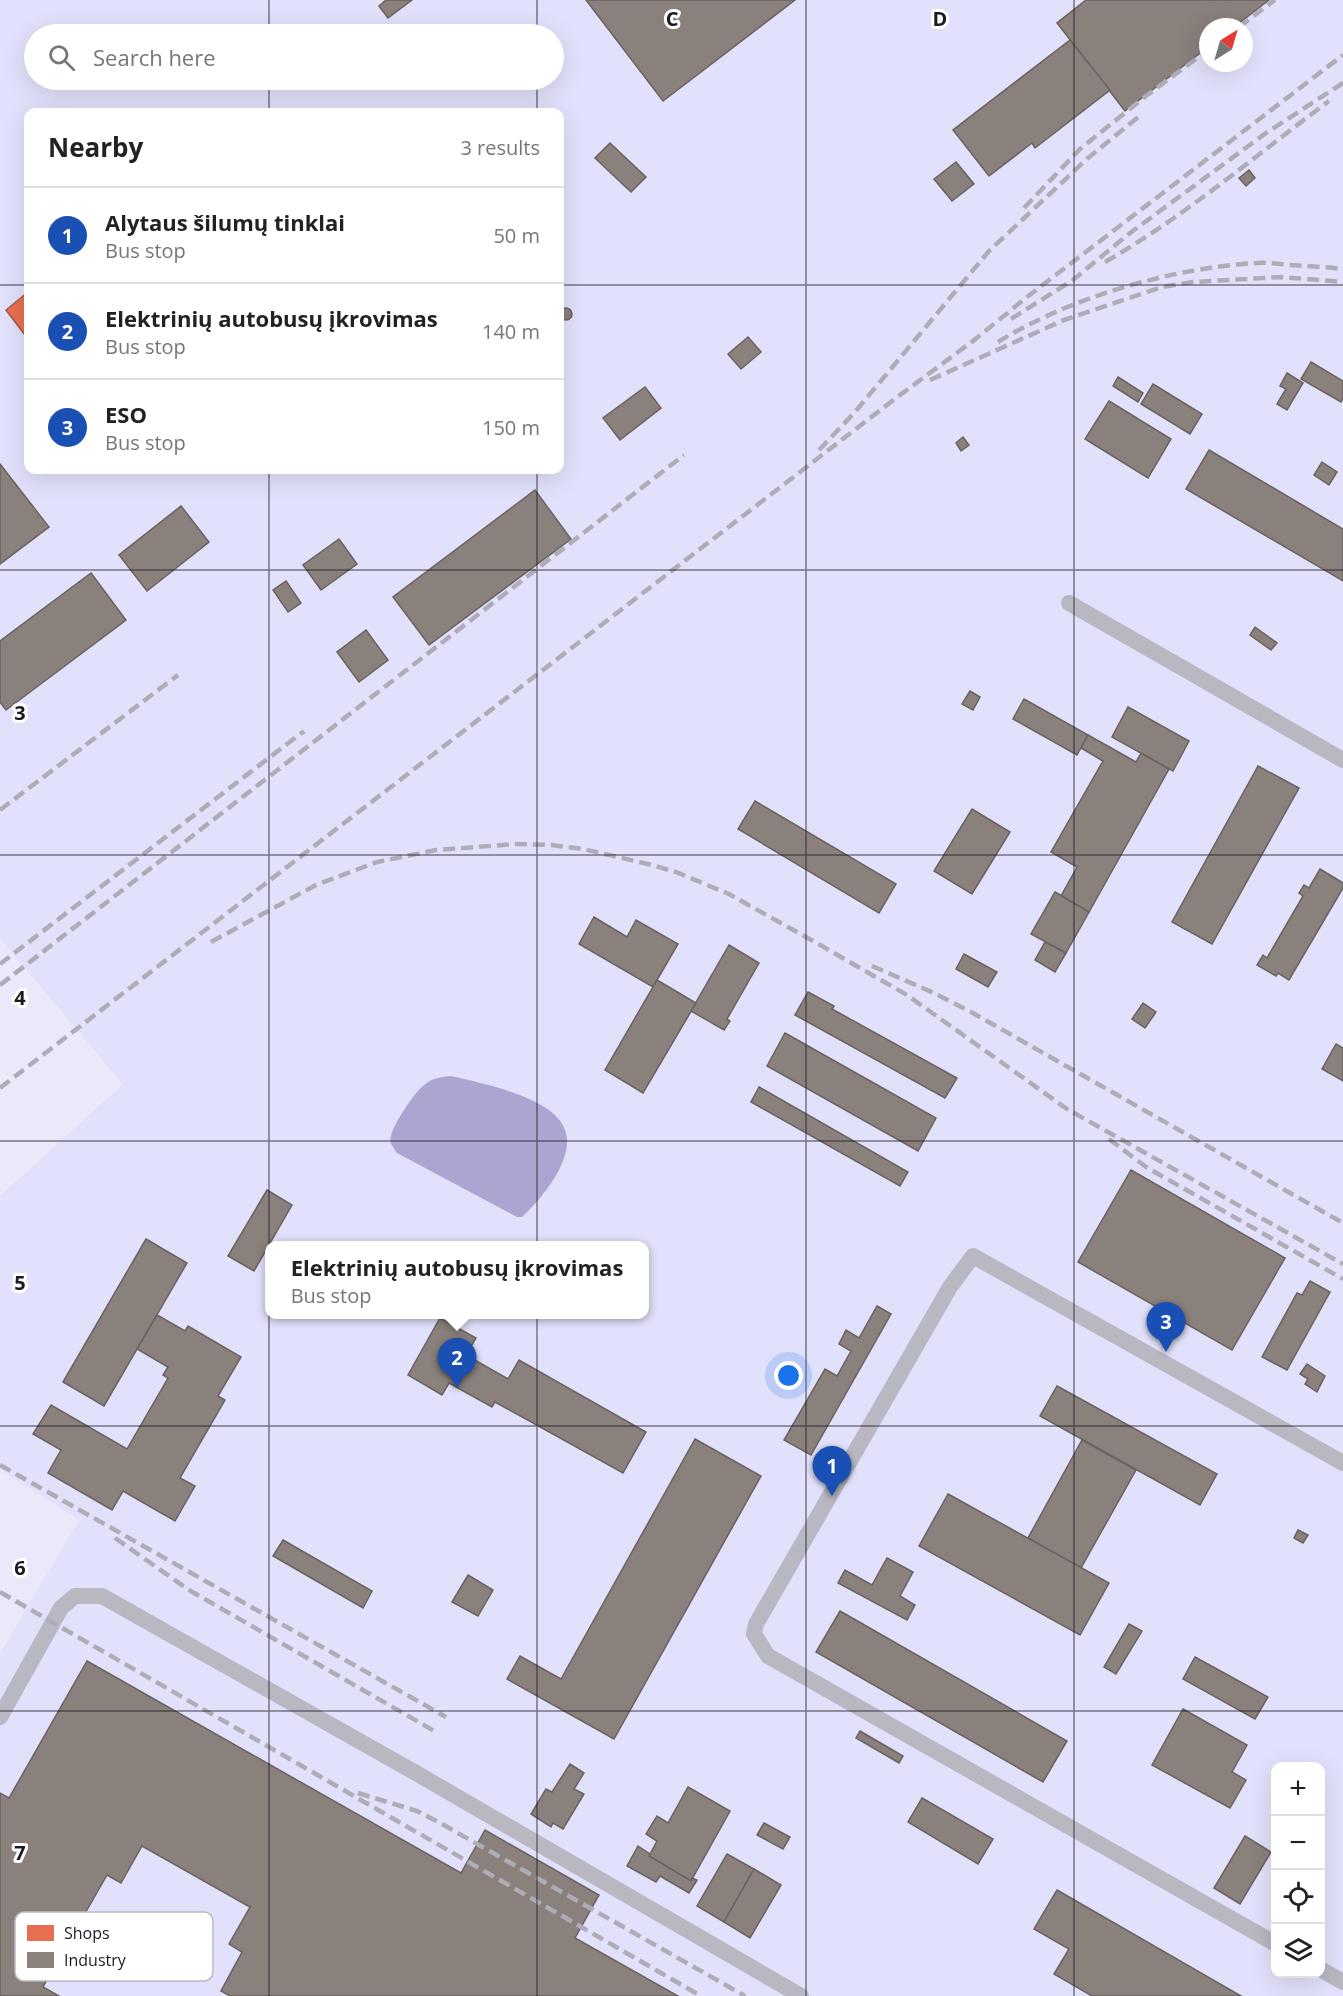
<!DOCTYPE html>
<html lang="en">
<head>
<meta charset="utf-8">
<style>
	body { margin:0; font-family:"Open Sans",sans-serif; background:#f2f2f2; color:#222 }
	.controls { position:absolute; right:18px; bottom:18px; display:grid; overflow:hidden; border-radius:12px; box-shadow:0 6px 24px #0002 }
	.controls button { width:54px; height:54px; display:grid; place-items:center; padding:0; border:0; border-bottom:2px solid #e0e0e0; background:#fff; color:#222; font:30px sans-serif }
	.compass { position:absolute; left:1199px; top:18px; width:54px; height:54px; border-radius:50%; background:#fff; box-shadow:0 6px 24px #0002; rotate:37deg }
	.you { position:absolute; left:789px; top:1376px; width:21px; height:21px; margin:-15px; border:4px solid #fff; border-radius:50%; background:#1a73e8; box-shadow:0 0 0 9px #1a73e833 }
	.badge { display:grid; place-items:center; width:39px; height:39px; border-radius:50%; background:#63626f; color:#fff; font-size:20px; font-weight:700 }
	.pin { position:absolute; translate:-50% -50px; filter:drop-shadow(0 2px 3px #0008) }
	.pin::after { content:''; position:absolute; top:32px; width:21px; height:18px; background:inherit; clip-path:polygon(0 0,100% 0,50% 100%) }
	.popup { position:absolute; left:265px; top:1241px; width:384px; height:78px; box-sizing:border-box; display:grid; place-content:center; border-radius:12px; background:#fff; filter:drop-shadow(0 2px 4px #0005); font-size:20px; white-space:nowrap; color:#767676 }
	.popup b { font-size:22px; color:#222 }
	.popup::after { content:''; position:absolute; left:50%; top:100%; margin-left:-12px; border:12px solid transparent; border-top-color:#fff }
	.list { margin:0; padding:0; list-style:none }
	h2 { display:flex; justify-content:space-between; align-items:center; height:78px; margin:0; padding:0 24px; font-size:26px }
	h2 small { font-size:20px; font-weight:400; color:#767676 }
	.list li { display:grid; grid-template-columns:39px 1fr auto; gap:18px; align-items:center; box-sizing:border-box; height:96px; padding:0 24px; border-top:2px solid #e0e0e0 }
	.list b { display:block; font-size:22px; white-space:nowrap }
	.list p { margin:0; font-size:20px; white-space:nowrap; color:#767676 }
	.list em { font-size:20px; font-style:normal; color:#767676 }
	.icon { flex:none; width:33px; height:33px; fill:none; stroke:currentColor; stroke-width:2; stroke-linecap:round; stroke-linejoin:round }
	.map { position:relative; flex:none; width:1343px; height:1996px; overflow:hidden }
	.search { position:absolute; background:#fff; box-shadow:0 6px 24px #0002; left:24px; top:24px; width:540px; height:66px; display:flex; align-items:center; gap:15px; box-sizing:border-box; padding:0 21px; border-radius:33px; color:#767676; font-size:22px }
	.panel { position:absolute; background:#fff; box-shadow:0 6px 24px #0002; left:24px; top:108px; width:540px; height:366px; border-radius:12px }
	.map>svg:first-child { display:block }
</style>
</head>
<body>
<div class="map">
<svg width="1343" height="1996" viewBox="0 0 1343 1996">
	<rect width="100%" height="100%" fill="#eae9f9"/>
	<!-- built -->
	<path fill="#e2e1fb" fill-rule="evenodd" d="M 0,0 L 1343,0 L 1343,1996 L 0,1996 L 0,1653 L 79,1520 L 0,1469 L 0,1196 L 123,1084 L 0,939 ZM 1208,27 L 1244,27 L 1244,63 L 1208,63 ZM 34,34 L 554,34 L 554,80 L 34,80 ZM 28,112 L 560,112 L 560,470 L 28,470 ZM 270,1246 L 644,1246 L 644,1314 L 270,1314 ZM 1276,1766 L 1320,1766 L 1320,1974 L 1276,1974 Z"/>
	<!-- water -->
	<path fill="#aaa6d1" d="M 451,1076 C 481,1083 554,1097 565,1130 C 570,1144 565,1157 559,1170 C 550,1187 536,1204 522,1217 L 517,1217 L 397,1153 C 393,1147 389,1143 391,1136 C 394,1123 414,1093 424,1085 C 432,1078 441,1077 451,1076 Z"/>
	<!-- shops -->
	<polygon fill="#e76f51" stroke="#aa5644" stroke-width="1.5" points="28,292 28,339 6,310"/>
	<!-- industry -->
	<g fill="#8a817c" stroke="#696262" stroke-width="1.5">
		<polygon points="386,0 412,0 388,18 379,6"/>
		<polygon points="586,0 795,0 663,101"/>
		<polygon points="1086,0 1269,0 1234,27 1208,27 1208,47 1125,111 1057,23"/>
		<polygon points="1070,40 1110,90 1035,148 1032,143 989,176 953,130"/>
		<polygon points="610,143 646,177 631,192 595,158"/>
		<polygon points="956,162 974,184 952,201 934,179"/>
		<polygon points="1249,170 1255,178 1246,186 1239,178"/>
		<circle cx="566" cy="314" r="6"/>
		<polygon points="748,337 761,352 741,369 728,354"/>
		<polygon points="1311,362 1343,381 1343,398 1341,402 1301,379"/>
		<polygon points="1287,373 1303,383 1287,410 1277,404 1286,389 1280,386"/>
		<polygon points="1118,377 1143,393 1138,402 1113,386"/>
		<polygon points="1153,384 1202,414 1190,434 1141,404"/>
		<polygon points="645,387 661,408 620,440 603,418"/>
		<polygon points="1109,401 1171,439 1148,478 1085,439"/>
		<polygon points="963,437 969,445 961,451 956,443"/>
		<polygon points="1209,450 1343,529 1343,581 1186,489"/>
		<polygon points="1322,462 1337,472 1329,485 1314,475"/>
		<polygon points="0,464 49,527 0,564"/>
		<polygon points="535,490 571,539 429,645 393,597"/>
		<polygon points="181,506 209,542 147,591 119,555"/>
		<polygon points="339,539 357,564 321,590 303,565"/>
		<polygon points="91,573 126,620 6,710 0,702 0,641"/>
		<polygon points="286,581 301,603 288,612 273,590"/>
		<polygon points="1255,627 1277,643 1271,650 1250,635"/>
		<polygon points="366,630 388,660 359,682 337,652"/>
		<polygon points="970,691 980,697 973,710 962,704"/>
		<polygon points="1024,699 1088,735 1077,755 1013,719"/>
		<polygon points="1128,707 1189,741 1173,771 1112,737"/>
		<polygon points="1088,735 1136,762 1141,753 1169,769 1089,912 1061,896 1077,867 1051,852 1103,761 1081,748"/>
		<polygon points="1258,766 1299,788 1212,944 1172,922"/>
		<polygon points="755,801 896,884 879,913 738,829"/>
		<polygon points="972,809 1010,832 972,894 934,871"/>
		<polygon points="1320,869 1343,883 1343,888 1289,980 1278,973 1276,976 1257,965 1263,955 1267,958 1303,896 1299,893 1304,885 1309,888"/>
		<polygon points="1055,892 1089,912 1066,953 1031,934"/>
		<polygon points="594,917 627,937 636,920 678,944 653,987 579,944"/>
		<polygon points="1045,942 1066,953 1055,972 1035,960"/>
		<polygon points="729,945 759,963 727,1019 730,1021 724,1030 691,1011"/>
		<polygon points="964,954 997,972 988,987 956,969"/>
		<polygon points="657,980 696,1003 643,1093 605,1070"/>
		<polygon points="808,992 834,1006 832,1009 957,1078 945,1098 795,1015"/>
		<polygon points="1143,1003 1156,1012 1145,1028 1132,1019"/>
		<polygon points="785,1033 936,1118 918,1151 767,1066"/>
		<polygon points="1336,1044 1343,1048 1343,1081 1322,1069"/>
		<polygon points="759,1087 908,1172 900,1186 751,1102"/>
		<polygon points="1131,1170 1285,1258 1232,1350 1078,1262"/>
		<polygon points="267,1190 292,1205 254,1271 228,1256"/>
		<polygon points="146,1239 187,1263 104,1406 63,1382"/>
		<polygon points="1310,1281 1330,1292 1287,1370 1262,1357 1297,1293 1302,1295"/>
		<polygon points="877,1306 891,1314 811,1455 784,1440 825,1369 837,1376 851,1351 839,1344 846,1330 859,1338"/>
		<polygon points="157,1315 185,1331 188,1326 241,1357 218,1396 225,1400 180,1478 195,1486 175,1521 123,1491 112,1510 48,1473 61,1450 33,1434 51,1405 127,1449 168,1378 163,1375 168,1367 137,1349"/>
		<polygon points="440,1318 476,1338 466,1355 508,1379 519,1360 646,1432 623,1473 495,1402 492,1407 449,1383 442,1395 408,1375"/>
		<polygon points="1307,1364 1325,1376 1317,1392 1305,1384 1308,1379 1300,1374"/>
		<polygon points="1057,1386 1217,1474 1200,1505 1040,1416"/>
		<polygon points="695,1439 761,1476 614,1739 507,1679 520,1656 561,1679"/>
		<polygon points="1082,1440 1136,1470 1081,1568 1028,1538"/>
		<polygon points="948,1494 1109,1583 1080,1635 919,1546"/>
		<polygon points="1298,1530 1308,1535 1303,1543 1294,1538"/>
		<polygon points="283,1540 372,1591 363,1608 273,1556"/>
		<polygon points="887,1558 913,1572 900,1596 915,1605 907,1620 838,1583 845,1570 872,1585"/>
		<polygon points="468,1575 493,1590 478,1616 452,1602"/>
		<polygon points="840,1611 1067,1741 1043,1782 816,1652"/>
		<polygon points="1129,1624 1142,1631 1116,1674 1104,1667"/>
		<polygon points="1195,1657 1268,1697 1255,1719 1183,1679"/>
		<polygon points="87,1661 461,1873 485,1830 599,1895 575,1938 678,1996 230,1996 221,1991 242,1952 229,1944 250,1907 142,1846 121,1883 107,1875 43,1987 59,1996 0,1996 0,1793 9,1798"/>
		<polygon points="1183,1709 1247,1745 1232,1772 1246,1780 1230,1808 1152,1765"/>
		<polygon points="860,1731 903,1756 899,1763 856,1738"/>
		<polygon points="570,1764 584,1773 574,1789 584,1794 563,1829 553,1823 551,1827 531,1814 546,1789 552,1792"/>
		<polygon points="688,1787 730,1811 691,1881 649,1856 657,1841 646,1834 657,1816 668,1823"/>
		<polygon points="922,1798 993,1839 978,1864 908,1822"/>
		<polygon points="764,1823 790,1837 783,1849 757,1835"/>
		<polygon points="1245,1836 1271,1852 1240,1904 1214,1888"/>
		<polygon points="638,1846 650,1854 649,1856 691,1881 692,1878 697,1880 689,1893 660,1876 656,1882 627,1866"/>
		<polygon points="727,1854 754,1869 724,1922 697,1906"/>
		<polygon points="754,1869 781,1885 750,1938 724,1922"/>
		<polygon points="1057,1890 1241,1996 1092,1996 1054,1974 1069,1949 1034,1929"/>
	</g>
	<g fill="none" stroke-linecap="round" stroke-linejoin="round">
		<!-- minor -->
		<g stroke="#b8b7c2" stroke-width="16">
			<polyline points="1069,603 1343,760"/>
			<polyline points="0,1717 61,1608 75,1596 102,1596 416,1773 801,1996"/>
			<polyline points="1276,1944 768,1656 754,1634 756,1624 950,1287 973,1256 1343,1463"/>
			<polyline points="1320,1969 1343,1982"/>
		</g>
		<!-- rail -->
		<g stroke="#aeadb7" stroke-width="4.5" stroke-dasharray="12 6" stroke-linecap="butt">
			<polyline points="1239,27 1275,0"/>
			<polyline points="1024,208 1080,149 1146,96 1208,50"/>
			<path d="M 1105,262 C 1184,217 1255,156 1329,101"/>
			<polyline points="1011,319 1073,280 1130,233 1266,133 1343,83"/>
			<path d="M 998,342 C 1071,297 1171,268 1257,263 C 1267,262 1278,264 1289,265 C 1307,266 1325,267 1343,269"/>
			<polyline points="930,380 1064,320 1162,287 1193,282 1281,277 1343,282"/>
			<polyline points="819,450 855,412 989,251 1088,158 1142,114"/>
			<polyline points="0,810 178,675"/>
			<polyline points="211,942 316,885 377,862 436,850 516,844 551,845 583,849 648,864 676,872 729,894 813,941 907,995 1067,1109 1343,1264"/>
			<polyline points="0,964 304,731"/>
			<polyline points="872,966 934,993 971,1012 1343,1223"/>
			<polyline points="0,985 684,455"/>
			<polyline points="0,1088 900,395 973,341 1027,297 1343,55"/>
			<polyline points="1109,1139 1146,1167 1343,1279"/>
			<polyline points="0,1465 446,1717"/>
			<polyline points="115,1538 189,1590 436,1732"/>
			<polyline points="0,1592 701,1996"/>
			<polyline points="358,1793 417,1811 442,1824 745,1996"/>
		</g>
	</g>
	<!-- grid -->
	<path fill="none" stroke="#1b1a24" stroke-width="1.5" stroke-opacity="0.55" d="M 269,0 L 269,34M 537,0 L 537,34M 806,0 L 806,1996M 1074,0 L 1074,1996M 269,80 L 269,112M 537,80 L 537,112M 0,285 L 28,285M 560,285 L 1343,285M 269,470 L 269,1996M 537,470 L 537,1996M 0,570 L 1343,570M 0,855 L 1343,855M 0,1141 L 1343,1141M 0,1426 L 1343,1426M 0,1711 L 1343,1711"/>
	<!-- legend -->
	<rect x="15" y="1912" width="198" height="69" rx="9" fill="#fff" stroke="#bbbabd" stroke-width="1.5"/>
	<rect x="27" y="1925" width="27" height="16" fill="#e76f51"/>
	<rect x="27" y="1952" width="27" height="16" fill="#8a817c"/>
	<g font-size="16" fill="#1b1a24">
		<text x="64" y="1939">Shops</text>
		<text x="64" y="1966">Industry</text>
	</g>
	<g font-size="20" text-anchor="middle" font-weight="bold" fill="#1b1a24" stroke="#fff" stroke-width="6" stroke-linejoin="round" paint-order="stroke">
		<text x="672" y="26">C</text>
		<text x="940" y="26">D</text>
		<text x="20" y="720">3</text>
		<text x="20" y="1005">4</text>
		<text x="20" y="1290">5</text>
		<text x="20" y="1575">6</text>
		<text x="20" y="1860">7</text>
	</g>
</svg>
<div class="controls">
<button>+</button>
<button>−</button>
<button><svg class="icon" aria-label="locate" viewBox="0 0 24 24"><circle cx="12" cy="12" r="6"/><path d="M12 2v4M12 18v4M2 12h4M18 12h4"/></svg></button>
<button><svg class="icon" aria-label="layers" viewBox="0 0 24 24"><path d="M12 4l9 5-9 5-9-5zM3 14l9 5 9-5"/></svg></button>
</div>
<svg class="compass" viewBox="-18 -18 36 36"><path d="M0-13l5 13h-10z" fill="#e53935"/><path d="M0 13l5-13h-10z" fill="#767676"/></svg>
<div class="you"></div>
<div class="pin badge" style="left:832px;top:1496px;background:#1a4fb4">1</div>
<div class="pin badge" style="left:457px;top:1388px;background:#1a4fb4">2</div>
<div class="popup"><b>Elektrinių autobusų įkrovimas</b>Bus stop</div>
<div class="pin badge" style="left:1166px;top:1352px;background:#1a4fb4">3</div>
<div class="search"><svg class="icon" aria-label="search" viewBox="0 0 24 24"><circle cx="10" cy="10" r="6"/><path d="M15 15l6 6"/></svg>Search here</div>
<section class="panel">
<h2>Nearby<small>3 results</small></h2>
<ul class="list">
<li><span class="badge" style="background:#1a4fb4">1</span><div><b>Alytaus šilumų tinklai</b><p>Bus stop</p></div><em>50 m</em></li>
<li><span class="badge" style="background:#1a4fb4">2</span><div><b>Elektrinių autobusų įkrovimas</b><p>Bus stop</p></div><em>140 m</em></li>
<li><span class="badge" style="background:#1a4fb4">3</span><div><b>ESO</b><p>Bus stop</p></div><em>150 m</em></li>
</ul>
</section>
</div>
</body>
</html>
